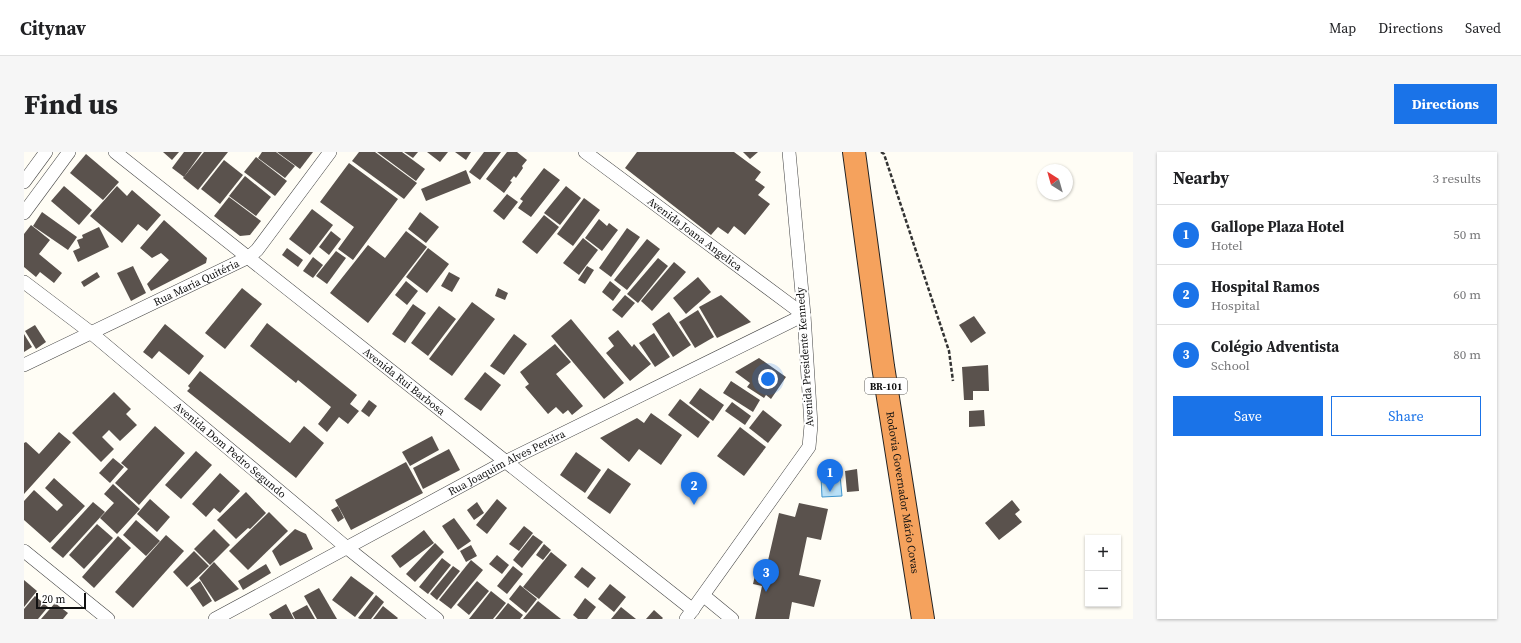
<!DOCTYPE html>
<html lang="en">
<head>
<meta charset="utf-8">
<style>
	body { margin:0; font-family:"Source Serif 4",serif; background:#f6f6f6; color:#202124 }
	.controls { position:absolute; right:12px; bottom:12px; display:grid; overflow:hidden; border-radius:0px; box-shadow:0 1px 3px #0004 }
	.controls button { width:36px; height:36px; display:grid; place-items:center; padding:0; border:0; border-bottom:1px solid #e0e0e0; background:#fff; color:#202124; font:20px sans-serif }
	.compass { position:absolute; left:1013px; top:12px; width:36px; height:36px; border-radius:50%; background:#fff; box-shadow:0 1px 3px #0004; rotate:323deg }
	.scale { position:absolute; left:12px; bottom:10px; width:50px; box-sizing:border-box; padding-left:4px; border:2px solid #111; border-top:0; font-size:11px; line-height:14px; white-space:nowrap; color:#111; -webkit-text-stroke:3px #fff; paint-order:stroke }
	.you { position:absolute; left:744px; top:227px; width:14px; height:14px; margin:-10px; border:3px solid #fff; border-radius:50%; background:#1a73e8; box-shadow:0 0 0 6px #1a73e833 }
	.badge { display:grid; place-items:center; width:26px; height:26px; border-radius:50%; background:#1a73e8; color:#fff; font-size:13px; font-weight:700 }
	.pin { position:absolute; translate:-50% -33px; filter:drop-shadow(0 1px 2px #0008) }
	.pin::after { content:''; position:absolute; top:21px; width:14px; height:12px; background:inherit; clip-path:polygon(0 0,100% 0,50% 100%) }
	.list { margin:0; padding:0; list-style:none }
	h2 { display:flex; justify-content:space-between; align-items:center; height:52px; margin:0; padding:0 16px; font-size:17px }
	h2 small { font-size:13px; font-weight:400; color:#757577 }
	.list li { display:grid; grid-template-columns:26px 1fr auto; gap:12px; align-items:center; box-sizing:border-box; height:60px; padding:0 16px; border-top:1px solid #e0e0e0 }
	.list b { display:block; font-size:15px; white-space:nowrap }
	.list p { margin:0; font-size:13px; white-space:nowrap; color:#757577 }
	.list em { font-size:13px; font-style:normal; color:#757577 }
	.actions { display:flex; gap:8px; padding:12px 16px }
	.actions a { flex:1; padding:9px 0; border:1px solid #1a73e8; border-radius:0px; text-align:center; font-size:14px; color:#1a73e8 }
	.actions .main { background:#1a73e8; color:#fff }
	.map { position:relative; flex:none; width:1109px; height:467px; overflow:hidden; border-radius:0px }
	header { display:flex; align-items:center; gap:24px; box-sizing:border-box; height:56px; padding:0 20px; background:#fff; border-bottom:1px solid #e0e0e0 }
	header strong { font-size:19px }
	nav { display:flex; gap:22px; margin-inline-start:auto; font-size:14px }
	.intro { display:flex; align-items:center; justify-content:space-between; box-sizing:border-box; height:96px; padding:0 24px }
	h1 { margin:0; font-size:28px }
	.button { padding:10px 18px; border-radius:0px; background:#1a73e8; color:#fff; font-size:14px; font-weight:700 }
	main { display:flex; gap:24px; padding:0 24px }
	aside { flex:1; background:#fff; border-radius:0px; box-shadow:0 1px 3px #0004 }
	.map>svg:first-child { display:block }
</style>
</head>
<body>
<header>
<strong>Citynav</strong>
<nav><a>Map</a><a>Directions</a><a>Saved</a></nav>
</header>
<div class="intro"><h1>Find us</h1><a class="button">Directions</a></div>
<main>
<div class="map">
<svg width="1109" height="467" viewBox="0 0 1109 467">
	<rect width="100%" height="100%" fill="#fffdf5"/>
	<!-- water -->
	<polygon fill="#b9e0f7" stroke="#3f96cf" points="816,323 818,344 798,345 797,325"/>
	<!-- building -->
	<g fill="#5a524d">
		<polygon points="139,0 155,0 148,8"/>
		<polygon points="160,0 178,0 160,25 148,16"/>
		<polygon points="180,0 204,0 174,38 159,26"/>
		<polygon points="238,0 252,0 271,14 261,26 234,6"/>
		<polygon points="253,0 289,0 276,17"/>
		<polygon points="335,0 351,0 393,31 380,47 328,9"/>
		<polygon points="353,0 378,0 401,17 392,29"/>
		<polygon points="380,0 394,0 389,6"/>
		<polygon points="403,0 424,0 416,10"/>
		<polygon points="431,0 447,0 442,8"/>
		<polygon points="460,0 477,0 456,28 445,20"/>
		<polygon points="483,0 493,0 503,8 498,14 499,16 492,26 490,24 486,29 488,30 480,41 462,27"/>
		<polygon points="613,0 710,0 737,20 731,28 741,35 734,43 746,52 721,83 710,74 704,82 694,75 687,83 601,16"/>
		<polygon points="719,0 734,0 726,7"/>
		<polygon points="62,2 95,30 79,48 46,21"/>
		<polygon points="232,5 263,29 251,44 220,20"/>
		<polygon points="200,8 219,23 196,52 177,37"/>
		<polygon points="325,11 374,47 329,108 314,97 330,75 296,50"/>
		<polygon points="520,16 536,28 507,65 494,56 499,49 496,47"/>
		<polygon points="442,18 447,31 402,49 397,37"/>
		<polygon points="221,24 247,45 232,64 205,44"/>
		<polygon points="40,34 68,58 55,73 27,49"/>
		<polygon points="93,34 103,44 108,38 137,63 123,79 114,72 98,91 66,64"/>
		<polygon points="542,34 557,46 536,73 520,61"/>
		<polygon points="483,42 494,50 480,68 469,59"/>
		<polygon points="205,45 237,69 226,83 216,84 190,64"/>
		<polygon points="560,46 576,58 549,94 533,82"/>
		<polygon points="288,57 309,73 286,103 265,87"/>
		<polygon points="18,60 53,85 44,98 9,74"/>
		<polygon points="396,60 415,75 402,91 384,77"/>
		<polygon points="520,63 535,75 513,102 498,90"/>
		<polygon points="575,67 583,74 585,71 594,78 578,99 561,86"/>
		<polygon points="140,68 183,106 182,111 127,139 123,132 145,108 137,101 128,106 116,96"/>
		<polygon points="7,73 26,88 15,102 38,121 30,131 16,120 12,125 0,115 0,82"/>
		<polygon points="75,75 85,95 54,110 49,99 56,96 53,88 59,86 58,83"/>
		<polygon points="603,76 616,85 587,125 575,116"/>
		<polygon points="307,79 317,87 305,103 295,95"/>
		<polygon points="382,79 403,95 344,171 306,141 344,93 361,106"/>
		<polygon points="559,86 574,98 555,123 539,111"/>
		<polygon points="623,87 636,97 603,138 590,128"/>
		<polygon points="263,96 279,108 274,115 258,103"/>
		<polygon points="404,96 425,112 403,141 382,125"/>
		<polygon points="312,99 322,106 303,132 292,124"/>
		<polygon points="289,105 299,113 289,126 279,119"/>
		<polygon points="634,106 644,114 614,151 603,142"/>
		<polygon points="650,110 662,120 628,159 617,149"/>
		<polygon points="109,114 122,141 107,149 93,121"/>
		<polygon points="563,114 570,118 561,132 554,128"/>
		<polygon points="73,120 76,125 60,135 57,130"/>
		<polygon points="425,120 436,126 428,140 417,134"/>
		<polygon points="674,125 687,140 662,162 649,146"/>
		<polygon points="382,129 394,139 383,153 371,143"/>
		<polygon points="586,129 597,138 589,149 578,140"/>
		<polygon points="218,136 238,152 201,197 181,181"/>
		<polygon points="474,136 484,141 481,148 471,144"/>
		<polygon points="601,143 611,151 598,166 588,158"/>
		<polygon points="697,143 727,170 693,186 675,155"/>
		<polygon points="448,150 471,167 428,224 405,207"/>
		<polygon points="389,152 402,161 381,191 368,182"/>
		<polygon points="415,154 432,167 404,204 387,191"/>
		<polygon points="674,158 690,185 671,196 655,170"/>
		<polygon points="645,160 667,193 649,205 628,172"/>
		<polygon points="950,164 962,181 947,191 935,173"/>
		<polygon points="547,167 600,231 580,247 527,184"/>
		<polygon points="243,171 333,243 326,252 335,259 324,272 315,265 303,280 294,272 307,255 274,228 272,231 226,194"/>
		<polygon points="141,172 180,204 165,223 135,199 128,207 119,200"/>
		<polygon points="11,173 22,190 12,197 1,179"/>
		<polygon points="594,178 608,195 610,192 627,212 606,229 582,201 590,194 584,186"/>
		<polygon points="630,181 646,205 631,215 615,191"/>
		<polygon points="0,182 8,195 0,200"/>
		<polygon points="490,182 503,192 480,223 466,214"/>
		<polygon points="531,192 547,210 532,222 559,254 548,263 544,258 539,262 532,255 524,262 501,235 505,232 496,220"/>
		<polygon points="735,206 762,225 747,247 742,243 740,246 723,235 726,231 711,220"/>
		<polygon points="964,213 965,239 949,239 949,248 940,248 938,215"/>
		<polygon points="176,219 266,291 280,274 300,291 272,326 163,239 166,236 164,234"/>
		<polygon points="461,220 477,233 457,259 440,247"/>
		<polygon points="707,229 736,248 729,260 699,241"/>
		<polygon points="676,236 700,253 689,269 665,251"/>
		<polygon points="90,240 107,257 102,262 113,273 96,289 85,278 78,285 90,297 77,310 48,281"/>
		<polygon points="656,247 686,270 674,286 644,263"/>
		<polygon points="345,248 353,254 345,265 337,259"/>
		<polygon points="708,250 727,264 721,273 701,259"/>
		<polygon points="739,258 758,273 744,291 725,276"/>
		<polygon points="960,258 961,274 945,275 945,259"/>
		<polygon points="627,261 658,283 637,313 615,297 605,310 576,286 613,266 620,271"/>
		<polygon points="131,274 161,301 115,353 91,331 104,317 97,311"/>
		<polygon points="716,275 742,295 720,324 693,304"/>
		<polygon points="35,280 47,290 0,342 0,291 2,290 15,302"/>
		<polygon points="408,284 415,298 386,314 378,300"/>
		<polygon points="425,297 436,318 399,337 389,316"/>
		<polygon points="172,299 188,313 157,347 141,333"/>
		<polygon points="552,300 577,318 561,341 536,323"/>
		<polygon points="89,306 100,315 86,331 75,321"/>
		<polygon points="382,310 399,341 327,378 311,348"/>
		<polygon points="584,316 607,332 586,362 563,346"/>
		<polygon points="833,317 835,339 823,340 821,319"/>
		<polygon points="196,321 216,339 196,361 190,356 182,365 168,352"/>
		<polygon points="30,326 61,354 26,391 0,368 0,349 10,338 33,359 39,353 21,336"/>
		<polygon points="89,332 116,357 93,382 76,366 90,351 80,342"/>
		<polygon points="222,340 242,361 226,377 224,376 212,387 193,368"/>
		<polygon points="126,347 146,365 133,380 113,362"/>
		<polygon points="473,347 483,356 463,382 452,373"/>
		<polygon points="988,348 996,358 991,362 998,370 975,388 961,371"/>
		<polygon points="69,350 81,360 39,406 27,396"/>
		<polygon points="453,350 460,361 450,368 443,358"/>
		<polygon points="775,351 804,357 797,388 783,385 775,423 797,428 790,455 768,450 765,467 731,467 738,434 729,432 733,415 742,417 755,361 771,365"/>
		<polygon points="314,354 320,366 314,370 307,358"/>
		<polygon points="245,360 264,379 224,418 205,399"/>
		<polygon points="430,366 447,389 434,398 418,374"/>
		<polygon points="112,368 136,389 122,404 99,383"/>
		<polygon points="73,372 89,386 60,417 45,403"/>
		<polygon points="500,374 509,381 495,399 485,392"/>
		<polygon points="190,377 206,393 186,413 170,397"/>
		<polygon points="271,377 282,382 289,397 256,414 248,399"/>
		<polygon points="400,378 410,391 376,416 367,404"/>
		<polygon points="142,383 160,399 109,456 91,440"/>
		<polygon points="509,383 519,390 498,416 489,408"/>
		<polygon points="94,384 107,396 70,436 58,425"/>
		<polygon points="411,391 420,400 391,430 382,422"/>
		<polygon points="520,392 527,398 519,408 512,403"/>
		<polygon points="447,393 453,404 442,410 436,399"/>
		<polygon points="170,399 185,414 163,435 149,420"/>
		<polygon points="527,400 543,413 515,447 499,435"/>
		<polygon points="473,403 485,413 478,422 465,412"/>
		<polygon points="418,406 427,413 404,442 395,435"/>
		<polygon points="447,408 459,418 427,457 415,448"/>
		<polygon points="190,410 215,437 191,450 175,426"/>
		<polygon points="242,412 247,421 219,438 214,429"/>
		<polygon points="429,414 436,419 413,448 406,442"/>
		<polygon points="489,414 499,422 483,442 473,434"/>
		<polygon points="558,415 572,426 564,436 550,425"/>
		<polygon points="327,424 350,441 331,465 308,448"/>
		<polygon points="0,428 13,439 0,455"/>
		<polygon points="176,429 188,449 179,455 166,436"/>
		<polygon points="453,429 465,439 445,463 433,453"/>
		<polygon points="586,432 602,445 590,460 574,447"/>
		<polygon points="496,433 513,447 502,461 485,447"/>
		<polygon points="295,436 313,467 293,467 280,444"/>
		<polygon points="467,439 482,451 469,467 445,467"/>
		<polygon points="352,443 360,450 347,467 336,467 334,466"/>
		<polygon points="11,444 24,455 14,467 0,467 0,457"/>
		<polygon points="561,446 572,455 563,467 554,467 549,463"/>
		<polygon points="514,449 537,467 499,467"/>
		<polygon points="31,451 44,461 39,467 17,467"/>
		<polygon points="484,451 499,463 496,467 471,467"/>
		<polygon points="262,452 270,467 248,467 245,462"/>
		<polygon points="283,453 291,467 271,467 268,461"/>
		<polygon points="359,454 374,466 373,467 349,467"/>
		<polygon points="597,455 612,467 587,467"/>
		<polygon points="630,458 639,466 638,467 622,467"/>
	</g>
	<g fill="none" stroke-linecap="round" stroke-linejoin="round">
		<!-- street casing -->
		<g stroke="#444" stroke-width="14">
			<g id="street">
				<path id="s1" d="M 91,0 L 669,458"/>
				<path id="s2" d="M 561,0 L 780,163"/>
				<polyline points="0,30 22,0"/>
				<polyline points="0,61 45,0"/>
				<path id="s3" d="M 0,130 L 66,180 L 322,395 L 413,467"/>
				<path id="s4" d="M 0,213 L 225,105 L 233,98 L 306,0"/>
				<polyline points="0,399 84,467"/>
				<polyline points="680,444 708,467"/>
				<path id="s5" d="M 191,467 L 481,310 L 780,163"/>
				<polyline points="662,467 785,295 787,273 780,163 765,0"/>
			</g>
		</g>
		<!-- highway casing -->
		<g stroke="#222" stroke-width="24">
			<g id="highway">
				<path id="s6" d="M 830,0 L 859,214 L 899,467"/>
			</g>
		</g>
		<!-- path -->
		<polyline stroke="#333" stroke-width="2.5" stroke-dasharray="4 2" stroke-linecap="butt" points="857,0 860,2 925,199 929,229"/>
		<!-- street -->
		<use href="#street" stroke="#fff" stroke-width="13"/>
		<!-- highway -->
		<use href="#highway" stroke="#f5a25d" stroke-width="22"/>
	</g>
	<g text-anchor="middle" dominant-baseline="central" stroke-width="4" stroke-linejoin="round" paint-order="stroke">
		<!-- shield labels -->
		<rect fill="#fff" stroke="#585858" stroke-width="1" x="841" y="226" width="42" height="16" rx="3"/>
		<g font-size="10" font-weight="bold" fill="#111">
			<text x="862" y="234">BR-101</text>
		</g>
		<!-- street labels -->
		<g font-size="11" fill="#111" stroke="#fff">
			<text stroke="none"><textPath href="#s2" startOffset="137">Avenida Joana Angelica</textPath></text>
			<text stroke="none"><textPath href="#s4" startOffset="191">Rua Maria Quitéria</textPath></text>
			<text transform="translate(781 205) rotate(-94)">Avenida Presidente Kennedy</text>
			<text stroke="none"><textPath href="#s1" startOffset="369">Avenida Rui Barbosa</textPath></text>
			<text stroke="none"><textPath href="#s3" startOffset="266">Avenida Dom Pedro Segundo</textPath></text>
			<text stroke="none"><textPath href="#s5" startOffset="331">Rua Joaquim Alves Pereira</textPath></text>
			<text stroke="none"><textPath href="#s6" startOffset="344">Rodovia Governador Mário Covas</textPath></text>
		</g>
	</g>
</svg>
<div class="controls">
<button>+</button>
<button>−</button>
</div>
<svg class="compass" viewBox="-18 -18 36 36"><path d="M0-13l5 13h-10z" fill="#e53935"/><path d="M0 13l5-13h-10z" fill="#757577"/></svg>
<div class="scale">20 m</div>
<div class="you"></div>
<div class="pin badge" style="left:806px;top:340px">1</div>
<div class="pin badge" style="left:670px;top:353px">2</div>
<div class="pin badge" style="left:742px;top:440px">3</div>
</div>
<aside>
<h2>Nearby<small>3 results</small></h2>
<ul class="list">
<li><span class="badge">1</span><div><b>Gallope Plaza Hotel</b><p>Hotel</p></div><em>50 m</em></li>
<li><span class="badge">2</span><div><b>Hospital Ramos</b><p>Hospital</p></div><em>60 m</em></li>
<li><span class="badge">3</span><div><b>Colégio Adventista</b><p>School</p></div><em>80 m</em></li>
</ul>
<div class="actions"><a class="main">Save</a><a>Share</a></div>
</aside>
</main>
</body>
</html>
